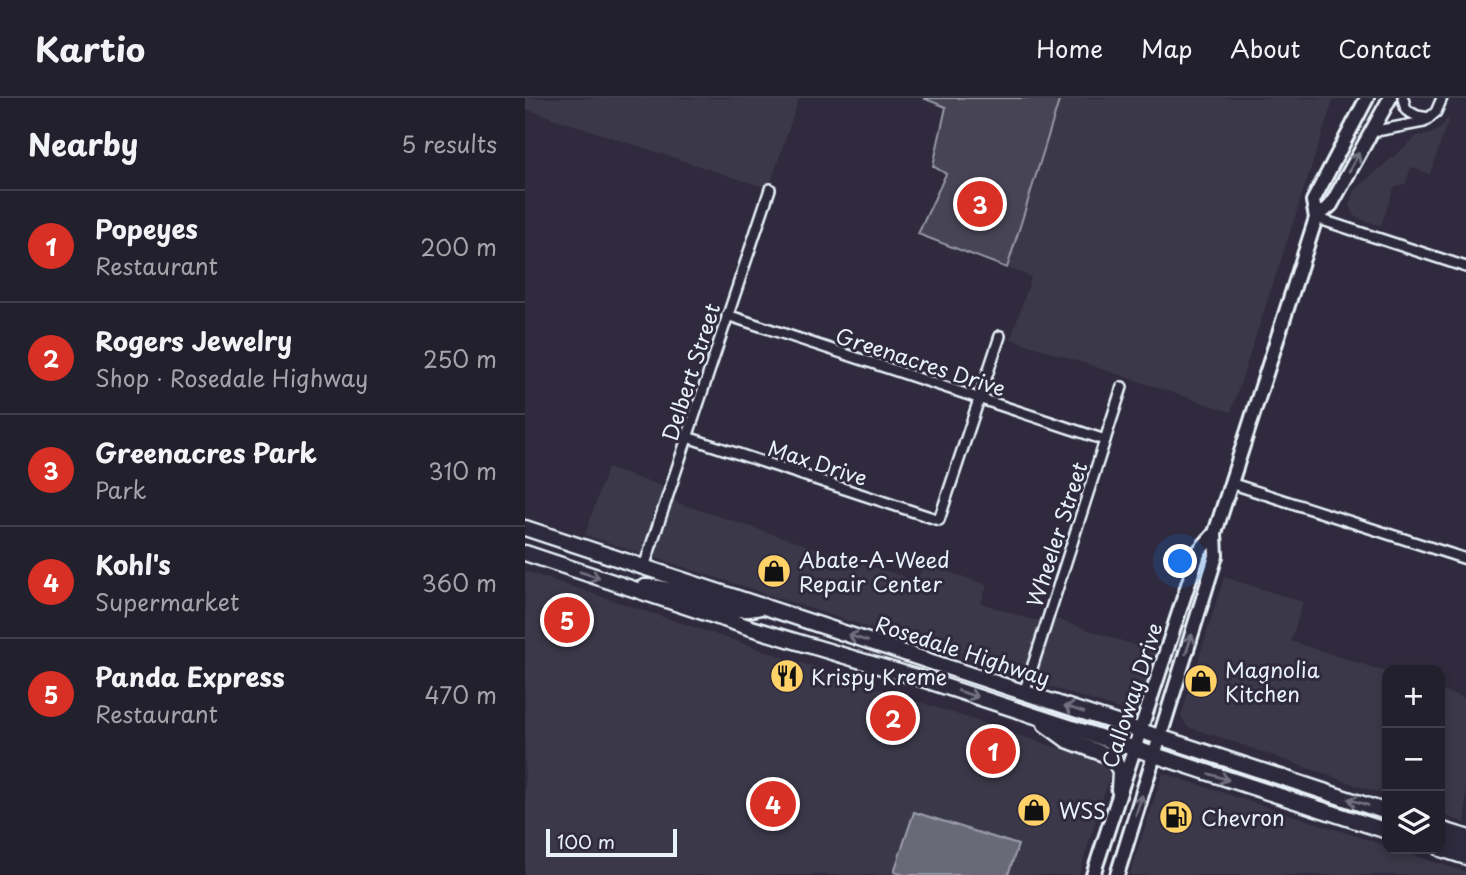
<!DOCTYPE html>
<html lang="en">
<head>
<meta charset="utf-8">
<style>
	body { margin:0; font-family:"Playpen Sans",sans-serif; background:#2f2d3a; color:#f1f3f6 }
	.controls { position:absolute; right:21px; bottom:21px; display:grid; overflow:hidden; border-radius:14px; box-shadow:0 4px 10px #0003 }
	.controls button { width:63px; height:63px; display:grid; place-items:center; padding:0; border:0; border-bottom:2px solid #403e4a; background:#23202e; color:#f1f3f6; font:35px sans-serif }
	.scale { position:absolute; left:21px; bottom:18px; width:131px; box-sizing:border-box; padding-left:7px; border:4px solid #e8f1f8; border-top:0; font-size:19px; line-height:24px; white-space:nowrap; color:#e8f1f8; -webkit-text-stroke:5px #2f2a3d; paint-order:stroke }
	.you { position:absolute; left:656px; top:464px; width:24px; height:24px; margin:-18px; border:5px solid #fff; border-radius:50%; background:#1a73e8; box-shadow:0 0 0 10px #1a73e833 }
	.badge { display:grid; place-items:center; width:46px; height:46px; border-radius:50%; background:#d93025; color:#fff; font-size:23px; font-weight:700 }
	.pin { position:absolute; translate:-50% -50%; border:4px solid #fff; box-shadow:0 2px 7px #0006 }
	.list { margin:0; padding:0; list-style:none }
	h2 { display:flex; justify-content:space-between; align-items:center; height:91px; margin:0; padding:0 28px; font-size:30px }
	h2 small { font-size:23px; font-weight:400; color:#a3a3aa }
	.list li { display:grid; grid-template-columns:46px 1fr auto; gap:21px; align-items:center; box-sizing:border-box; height:112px; padding:0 28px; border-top:2px solid #403e4a }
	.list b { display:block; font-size:26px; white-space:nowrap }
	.list p { margin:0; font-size:23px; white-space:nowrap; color:#a3a3aa }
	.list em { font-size:23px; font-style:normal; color:#a3a3aa }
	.icon { flex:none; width:38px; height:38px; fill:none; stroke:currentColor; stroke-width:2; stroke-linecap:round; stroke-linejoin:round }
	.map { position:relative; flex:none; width:941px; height:777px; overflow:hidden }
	header { display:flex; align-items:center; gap:42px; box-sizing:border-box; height:98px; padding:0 35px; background:#23202e; border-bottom:2px solid #403e4a }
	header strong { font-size:33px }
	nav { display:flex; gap:38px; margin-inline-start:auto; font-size:24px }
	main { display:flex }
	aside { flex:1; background:#23202e }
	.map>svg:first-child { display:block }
</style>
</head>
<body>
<header>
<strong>Kartio</strong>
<nav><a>Home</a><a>Map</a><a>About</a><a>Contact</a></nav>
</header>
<main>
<aside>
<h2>Nearby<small>5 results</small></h2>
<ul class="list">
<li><span class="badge">1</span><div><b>Popeyes</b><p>Restaurant</p></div><em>200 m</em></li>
<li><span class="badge">2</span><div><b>Rogers Jewelry</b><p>Shop · Rosedale Highway</p></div><em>250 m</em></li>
<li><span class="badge">3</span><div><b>Greenacres Park</b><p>Park</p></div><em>310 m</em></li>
<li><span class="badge">4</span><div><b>Kohl's</b><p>Supermarket</p></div><em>360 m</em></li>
<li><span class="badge">5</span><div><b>Panda Express</b><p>Restaurant</p></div><em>470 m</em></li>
</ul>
</aside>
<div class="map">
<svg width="941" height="777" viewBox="0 0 941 777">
	<rect width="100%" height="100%" fill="#2f2a3d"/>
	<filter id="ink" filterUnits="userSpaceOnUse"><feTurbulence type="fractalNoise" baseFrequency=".0143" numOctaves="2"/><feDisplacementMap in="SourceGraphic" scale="14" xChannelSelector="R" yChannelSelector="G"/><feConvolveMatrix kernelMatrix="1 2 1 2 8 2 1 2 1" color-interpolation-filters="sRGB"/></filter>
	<g filter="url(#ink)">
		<!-- built -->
		<g fill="#3b3749">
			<polygon points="0,0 274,0 244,91 0,11"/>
			<polygon points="535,0 809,0 706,314 486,241 506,179 482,170"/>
			<polygon points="925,17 905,76 886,69 881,85 869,90 856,128 830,119 824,107 830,92 892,38 905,36 916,30"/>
			<polygon points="82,370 134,387 153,405 392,483 399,465 462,487 456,505 508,522 534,522 637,556 620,611 608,616 60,437"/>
			<polygon points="0,473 579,665 585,677 554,777 0,777"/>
			<polygon points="699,479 778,504 766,543 862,574 862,698 700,641 662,629 656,618"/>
			<polygon points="915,592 941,600 941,725 915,716"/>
			<polygon points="638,675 862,748 862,751 870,751 941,774 941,777 604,777"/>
		</g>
		<!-- green -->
		<polygon fill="#464455" stroke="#979aa6" stroke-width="2" points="398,0 535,0 482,170 393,136 421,76 408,68 421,9"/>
		<!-- water -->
		<polygon fill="#696978" stroke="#9c9fab" stroke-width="2" points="389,714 493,747 483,777 379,777 369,774"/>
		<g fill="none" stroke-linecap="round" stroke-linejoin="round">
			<!-- street casing -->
			<g stroke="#e8f1f8" stroke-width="14">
				<g id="street">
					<polyline points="878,0 881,12 892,18 904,20"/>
					<polyline points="846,34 899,24 911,14 917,0"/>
					<polyline points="791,120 941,169"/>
					<polyline points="202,217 580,342"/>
					<polyline points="162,339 414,422 475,238"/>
					<polyline points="705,385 941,461"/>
					<polyline points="119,469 245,91"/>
					<polyline points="499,595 597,289"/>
				</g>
			</g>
			<!-- secondary casing -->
			<g stroke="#e8f1f8" stroke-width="18">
				<g id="secondary">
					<polyline points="791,120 806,107 865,0"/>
					<polyline points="568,777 674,453 690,435"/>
					<polyline points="592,777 691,458 690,435 791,120 788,103 842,0"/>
				</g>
			</g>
			<!-- primary casing -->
			<g stroke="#e8f1f8" stroke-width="19">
				<g id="primary">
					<polyline points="0,430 862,714"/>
					<polyline points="0,455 226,530 394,580 862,733"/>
					<path d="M 119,489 C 159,487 201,522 238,508"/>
					<polyline points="520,626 542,642 587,659 595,673 594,692"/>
					<polyline points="915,731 941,739"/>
					<polyline points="915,743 936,747 941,743"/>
					<polyline points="916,751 941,759"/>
				</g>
			</g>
			<!-- street -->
			<use href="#street" stroke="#2f2a3d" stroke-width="9"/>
			<!-- secondary -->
			<use href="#secondary" stroke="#2f2a3d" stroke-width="12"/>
			<!-- primary -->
			<use href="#primary" stroke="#2f2a3d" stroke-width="14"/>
		</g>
		<!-- one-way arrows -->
		<defs><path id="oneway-shaft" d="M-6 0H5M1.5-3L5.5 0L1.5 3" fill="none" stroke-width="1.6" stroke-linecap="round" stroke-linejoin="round" transform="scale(1.75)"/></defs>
		<g stroke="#70707e">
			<use href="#oneway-shaft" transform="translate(829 64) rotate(-62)"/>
			<use href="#oneway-shaft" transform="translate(65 477) rotate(18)"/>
			<use href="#oneway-shaft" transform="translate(333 540) rotate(-162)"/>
			<use href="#oneway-shaft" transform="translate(664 546) rotate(-72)"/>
			<use href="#oneway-shaft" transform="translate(443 596) rotate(19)"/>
			<use href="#oneway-shaft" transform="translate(549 611) rotate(-162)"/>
			<use href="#oneway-shaft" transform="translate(694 679) rotate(18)"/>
			<use href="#oneway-shaft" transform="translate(833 704) rotate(-162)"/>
			<use href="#oneway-shaft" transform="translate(614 707) rotate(-72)"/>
		</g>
	</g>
	<!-- icons -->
	<defs>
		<g id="shop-disc" transform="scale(1.75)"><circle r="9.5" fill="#ffd166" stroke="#2f2a3d"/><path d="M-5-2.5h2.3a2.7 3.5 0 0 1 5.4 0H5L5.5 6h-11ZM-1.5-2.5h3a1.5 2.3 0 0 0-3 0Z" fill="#111"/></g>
		<g id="restaurant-disc" transform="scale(1.75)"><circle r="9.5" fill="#ffd166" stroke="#2f2a3d"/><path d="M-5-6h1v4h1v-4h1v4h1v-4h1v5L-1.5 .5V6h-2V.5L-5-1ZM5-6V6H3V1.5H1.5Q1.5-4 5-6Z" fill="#111"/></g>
		<g id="fuel-disc" transform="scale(1.75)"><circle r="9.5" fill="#ffd166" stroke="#2f2a3d"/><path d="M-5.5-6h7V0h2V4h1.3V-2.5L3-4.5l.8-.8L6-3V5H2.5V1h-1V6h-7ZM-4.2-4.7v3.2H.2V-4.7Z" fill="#111"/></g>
	</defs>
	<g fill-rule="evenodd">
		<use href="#shop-disc" x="249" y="473"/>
		<use href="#restaurant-disc" x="262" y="578"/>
		<use href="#shop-disc" x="676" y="583"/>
		<use href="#shop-disc" x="509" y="712"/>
		<use href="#fuel-disc" x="651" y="719"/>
	</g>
	<g text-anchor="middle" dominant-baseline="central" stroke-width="6" stroke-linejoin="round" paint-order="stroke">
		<!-- street labels -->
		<g font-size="21" fill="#e8f1f8" stroke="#2f2a3d">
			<text transform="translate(396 263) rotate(18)">Greenacres Drive</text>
			<text transform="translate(165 274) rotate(-72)">Delbert Street</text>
			<text transform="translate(293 364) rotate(18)">Max Drive</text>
			<text transform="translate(531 436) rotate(-72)">Wheeler Street</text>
			<text transform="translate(438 552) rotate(18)">Rosedale Highway</text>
			<text transform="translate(606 597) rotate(-72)">Calloway Drive</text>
		</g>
		<!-- poi labels -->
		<g font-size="21" fill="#e8f1f8" stroke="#2f2a3d" text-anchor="start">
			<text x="274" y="461">Abate-A-Weed<tspan x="274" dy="24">Repair Center</tspan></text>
			<text x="700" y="571">Magnolia<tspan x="700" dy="24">Kitchen</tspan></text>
			<text x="286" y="578">Krispy Kreme</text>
			<text x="534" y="712">WSS</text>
			<text x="676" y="719">Chevron</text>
		</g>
	</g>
</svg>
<div class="controls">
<button>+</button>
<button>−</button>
<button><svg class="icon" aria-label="layers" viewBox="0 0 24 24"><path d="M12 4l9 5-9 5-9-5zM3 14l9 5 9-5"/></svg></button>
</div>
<div class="scale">100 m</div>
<div class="you"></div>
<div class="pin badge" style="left:468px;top:653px">1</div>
<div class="pin badge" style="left:368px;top:620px">2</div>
<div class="pin badge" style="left:455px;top:106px">3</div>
<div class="pin badge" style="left:248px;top:706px">4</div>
<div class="pin badge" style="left:42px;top:522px">5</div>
</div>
</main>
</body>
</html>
